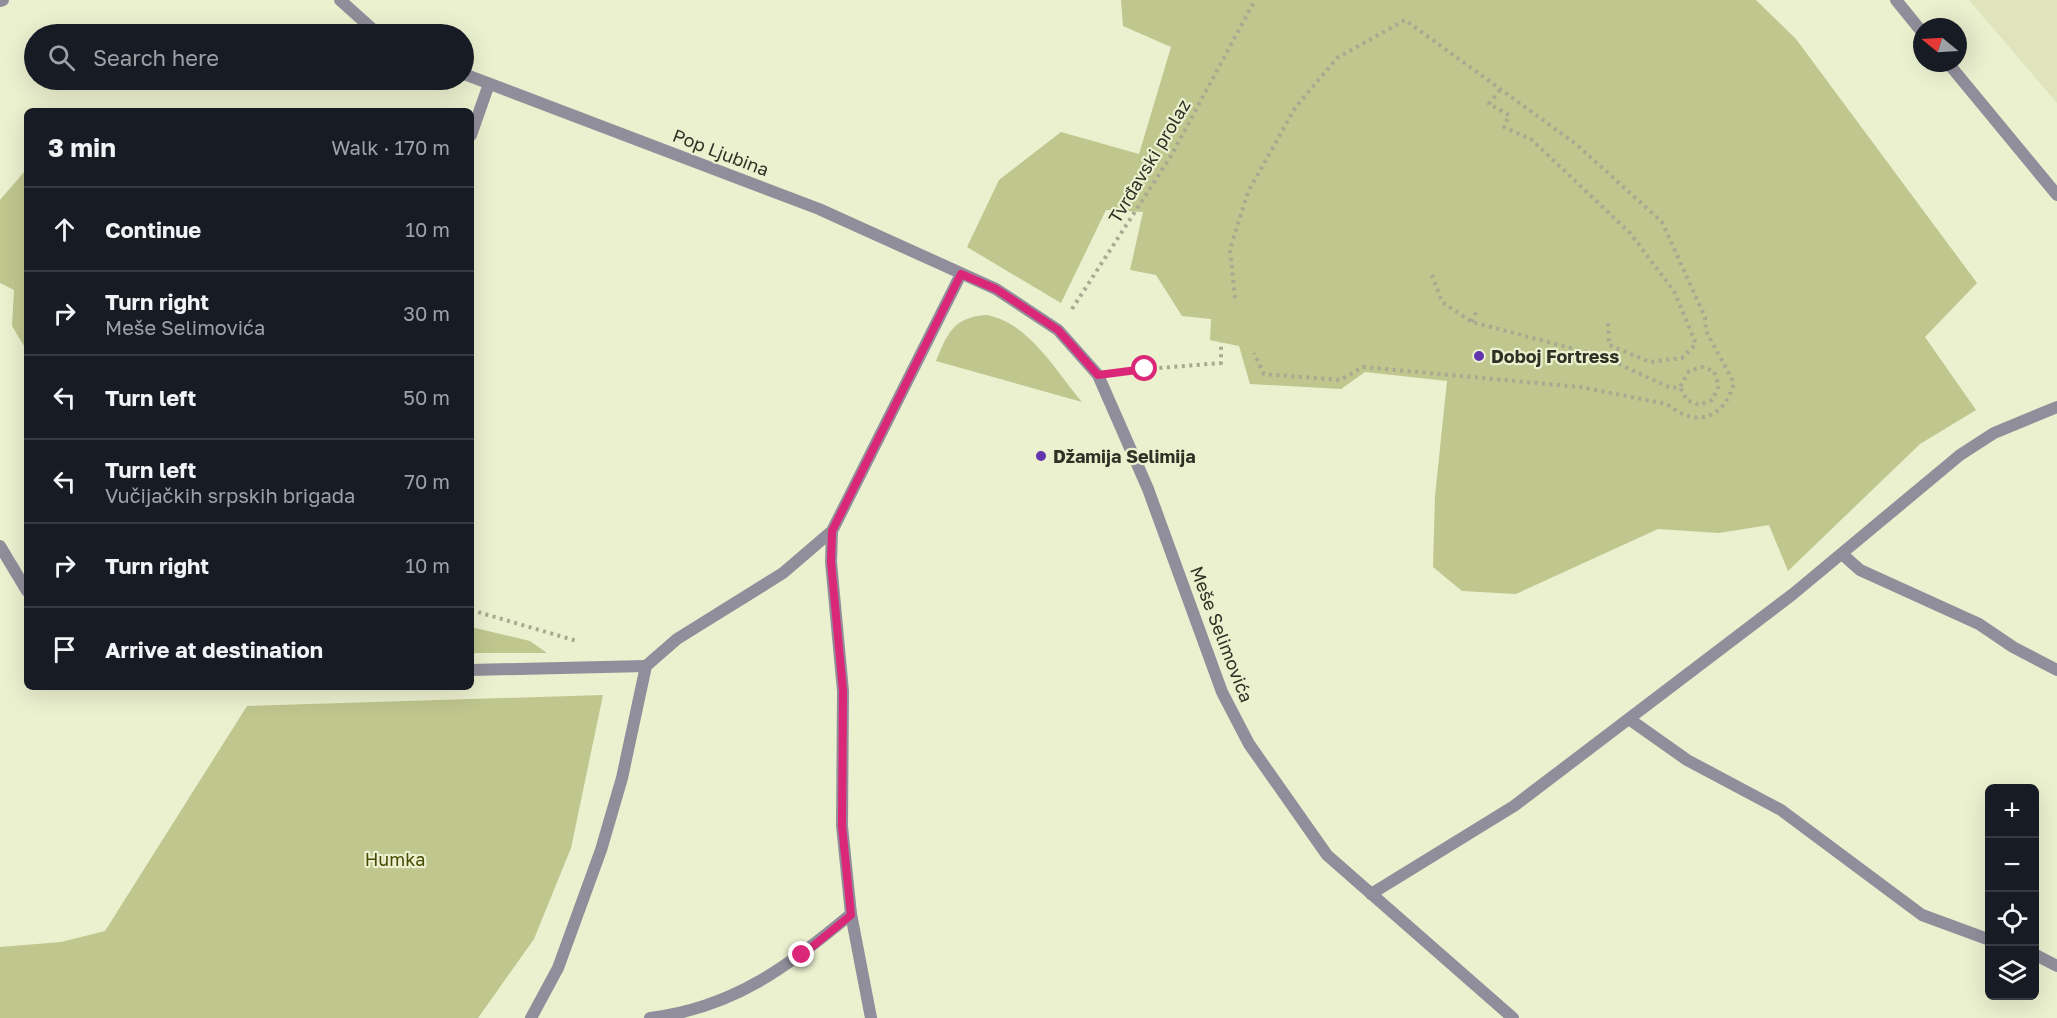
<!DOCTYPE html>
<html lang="en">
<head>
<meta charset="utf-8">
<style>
	body { margin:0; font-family:"Golos Text",sans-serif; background:#20242c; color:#f1f3f6 }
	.controls { position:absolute; right:18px; bottom:18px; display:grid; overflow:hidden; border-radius:9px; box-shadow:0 6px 24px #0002 }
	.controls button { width:54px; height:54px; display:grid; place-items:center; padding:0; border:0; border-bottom:2px solid #363941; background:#171b24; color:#f1f3f6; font:30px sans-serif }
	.compass { position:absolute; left:1913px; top:18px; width:54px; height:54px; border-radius:50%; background:#171b24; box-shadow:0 6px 24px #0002; rotate:288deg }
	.stop { position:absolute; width:18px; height:18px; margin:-14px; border:4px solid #db2777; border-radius:50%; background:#fff }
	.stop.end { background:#db2777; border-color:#fff; box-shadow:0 2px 6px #0008 }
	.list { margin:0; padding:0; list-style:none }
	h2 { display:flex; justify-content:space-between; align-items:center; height:78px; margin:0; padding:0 24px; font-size:26px }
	h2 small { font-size:20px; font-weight:400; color:#9ea1a6 }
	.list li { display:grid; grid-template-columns:39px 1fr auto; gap:18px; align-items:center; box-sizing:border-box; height:84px; padding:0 24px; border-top:2px solid #363941 }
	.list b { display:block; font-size:22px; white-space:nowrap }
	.list p { margin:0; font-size:20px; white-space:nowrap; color:#9ea1a6 }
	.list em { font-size:20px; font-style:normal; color:#9ea1a6 }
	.icon { flex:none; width:33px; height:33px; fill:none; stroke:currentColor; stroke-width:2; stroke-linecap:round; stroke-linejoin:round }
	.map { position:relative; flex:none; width:2057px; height:1018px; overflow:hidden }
	.search { position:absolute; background:#171b24; box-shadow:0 6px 24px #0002; left:24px; top:24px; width:450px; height:66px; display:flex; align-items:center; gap:15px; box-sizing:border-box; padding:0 21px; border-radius:33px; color:#9ea1a6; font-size:22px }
	.panel { position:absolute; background:#171b24; box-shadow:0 6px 24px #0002; left:24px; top:108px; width:450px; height:582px; border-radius:9px }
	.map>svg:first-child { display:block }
</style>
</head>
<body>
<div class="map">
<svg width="2057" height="1018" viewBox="0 0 2057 1018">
	<rect width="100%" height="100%" fill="#ebf0cf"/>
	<!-- built -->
	<polygon fill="#dfe4bd" points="1969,0 2057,0 2057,103"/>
	<!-- green -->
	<g fill="#bfc68e">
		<polygon points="1121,0 1756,0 1796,39 1977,283 1925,337 1976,410 1920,444 1788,571 1769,525 1719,533 1658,529 1516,594 1462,591 1433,567 1435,496 1447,381 1365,372 1341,389 1250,384 1239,346 1210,340 1211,319 1182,316 1156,275 1130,270 1143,212 1106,210 1061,303 967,247 999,180 1061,132 1139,154 1171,47 1123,26"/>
		<polygon points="24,172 27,173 27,351 12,326 14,290 0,283 0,200"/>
		<path d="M 987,315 C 1029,323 1056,371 1082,402 L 936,361 C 948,332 954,317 987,315 Z"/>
		<polygon points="471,627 530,641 547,653 471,653"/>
		<polygon points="603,695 571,848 534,939 478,1018 0,1018 0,947 61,942 105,931 247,706"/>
	</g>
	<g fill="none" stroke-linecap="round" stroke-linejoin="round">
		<!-- path -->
		<g stroke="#a7aa91" stroke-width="4" stroke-dasharray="3 4.5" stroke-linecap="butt">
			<polyline points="1500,90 1489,104 1509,115 1504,127 1532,140 1630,233 1674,291 1696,344 1682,358 1650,362 1609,345 1608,322"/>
			<polyline points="1432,275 1442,302 1472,322 1601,356 1671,388 1680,387 1689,371 1702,367 1714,371 1719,386 1712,400 1699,405 1687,400 1680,387"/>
			<path d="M 1235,298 L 1230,249 L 1248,192 L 1295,108 L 1337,58 L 1405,20 L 1576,144 L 1662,222 L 1705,317 L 1706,331 L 1734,383 C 1724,419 1696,428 1667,404 L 1580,387 L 1363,367 L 1340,380 L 1264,374 L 1254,353"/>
			<polyline points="1072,309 1171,156 1255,0"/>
			<polyline points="1472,322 1476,312"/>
			<polyline points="1122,371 1221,363 1221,342"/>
			<polyline points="471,610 577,641"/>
		</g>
		<!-- service -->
		<polyline stroke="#918e9b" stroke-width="12" points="1842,554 1860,570 1979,624 2013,647 2057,670"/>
		<!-- minor -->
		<g stroke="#918e9b" stroke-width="12">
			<polyline points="340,0 378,34"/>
			<polyline points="0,1 3,0"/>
			<polyline points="464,74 819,209 996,289 1058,330 1098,375 1148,489 1222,692 1249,744 1327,855 1513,1018"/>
			<polyline points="471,135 489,84"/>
			<polyline points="832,531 831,562 843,691 842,826 851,914 871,1018"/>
			<polyline points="0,546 27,591"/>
			<polyline points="471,670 646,666"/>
			<polyline points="1629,719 1687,760 1781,810 1922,915 1990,940"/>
			<polyline points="1371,894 1514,806 1793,594 1960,455 1994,433 2057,407"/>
			<polyline points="2034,954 2057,966"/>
			<polyline points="531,1018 558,968 601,850 622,778 646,666 677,639 783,573 832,531 961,274"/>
			<path d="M 650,1018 C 733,1008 789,966 851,914"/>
		</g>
		<!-- tertiary -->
		<g stroke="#918e9b" stroke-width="12">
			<polyline points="1896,0 1922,32"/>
			<polyline points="1948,63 2057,195"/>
		</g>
	</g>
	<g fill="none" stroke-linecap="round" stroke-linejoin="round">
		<!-- route -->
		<polyline stroke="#db2777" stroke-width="8" points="802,955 851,915 842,826 843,691 831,562 832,531 961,274 996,289 1058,330 1098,375 1145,369"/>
	</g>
	<!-- markers -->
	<g fill="#6335ac" stroke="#ebf0cf" stroke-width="2">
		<circle cx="1479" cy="356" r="6"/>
		<circle cx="1041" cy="456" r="6"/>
	</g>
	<g text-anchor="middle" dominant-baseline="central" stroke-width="4.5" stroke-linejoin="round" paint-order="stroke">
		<!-- street labels -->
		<g font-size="18" fill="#303125" stroke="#ebf0cf">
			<text transform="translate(721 152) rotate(21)">Pop Ljubina</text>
			<text transform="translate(1149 161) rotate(-59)">Tvrđavski prolaz</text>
			<text transform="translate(1222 634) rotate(69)">Meše Selimovića</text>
		</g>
		<!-- poi labels -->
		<g font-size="18" font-weight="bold" fill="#303125" stroke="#ebf0cf" text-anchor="start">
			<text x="1491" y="356">Doboj Fortress</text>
			<text x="1053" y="456">Džamija Selimija</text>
		</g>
		<!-- park labels -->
		<g font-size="18" fill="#474c04" stroke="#ebf0cf">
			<text x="395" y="859">Humka</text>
		</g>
	</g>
</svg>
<div class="controls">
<button>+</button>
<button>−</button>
<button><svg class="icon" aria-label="locate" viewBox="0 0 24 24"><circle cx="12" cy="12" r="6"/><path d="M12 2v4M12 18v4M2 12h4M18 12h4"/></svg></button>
<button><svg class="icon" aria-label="layers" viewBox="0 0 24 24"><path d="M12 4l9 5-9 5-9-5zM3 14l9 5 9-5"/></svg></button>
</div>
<svg class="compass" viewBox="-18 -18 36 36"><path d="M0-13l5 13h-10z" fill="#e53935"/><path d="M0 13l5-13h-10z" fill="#9ea1a6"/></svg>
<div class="stop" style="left:1145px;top:369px"></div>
<div class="stop end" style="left:802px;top:955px"></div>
<div class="search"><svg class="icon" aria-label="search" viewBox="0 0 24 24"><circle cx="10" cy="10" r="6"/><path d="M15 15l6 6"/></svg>Search here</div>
<section class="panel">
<h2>3 min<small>Walk · 170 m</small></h2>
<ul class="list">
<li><svg class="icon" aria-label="ahead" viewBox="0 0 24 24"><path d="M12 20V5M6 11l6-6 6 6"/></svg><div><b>Continue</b></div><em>10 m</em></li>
<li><svg class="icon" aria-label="right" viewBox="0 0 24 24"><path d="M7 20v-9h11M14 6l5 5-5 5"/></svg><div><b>Turn right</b><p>Meše Selimovića</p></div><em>30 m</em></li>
<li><svg class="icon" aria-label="left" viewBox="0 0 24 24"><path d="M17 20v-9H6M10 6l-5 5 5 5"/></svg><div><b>Turn left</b></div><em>50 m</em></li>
<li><svg class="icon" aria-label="left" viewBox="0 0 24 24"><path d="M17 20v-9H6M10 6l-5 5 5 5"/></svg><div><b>Turn left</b><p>Vučijačkih srpskih brigada</p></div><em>70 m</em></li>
<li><svg class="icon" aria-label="right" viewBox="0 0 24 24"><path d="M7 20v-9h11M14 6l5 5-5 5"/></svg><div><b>Turn right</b></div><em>10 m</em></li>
<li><svg class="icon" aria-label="arrive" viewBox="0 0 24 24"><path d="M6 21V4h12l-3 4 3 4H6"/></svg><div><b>Arrive at destination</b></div></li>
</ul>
</section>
</div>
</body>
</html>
